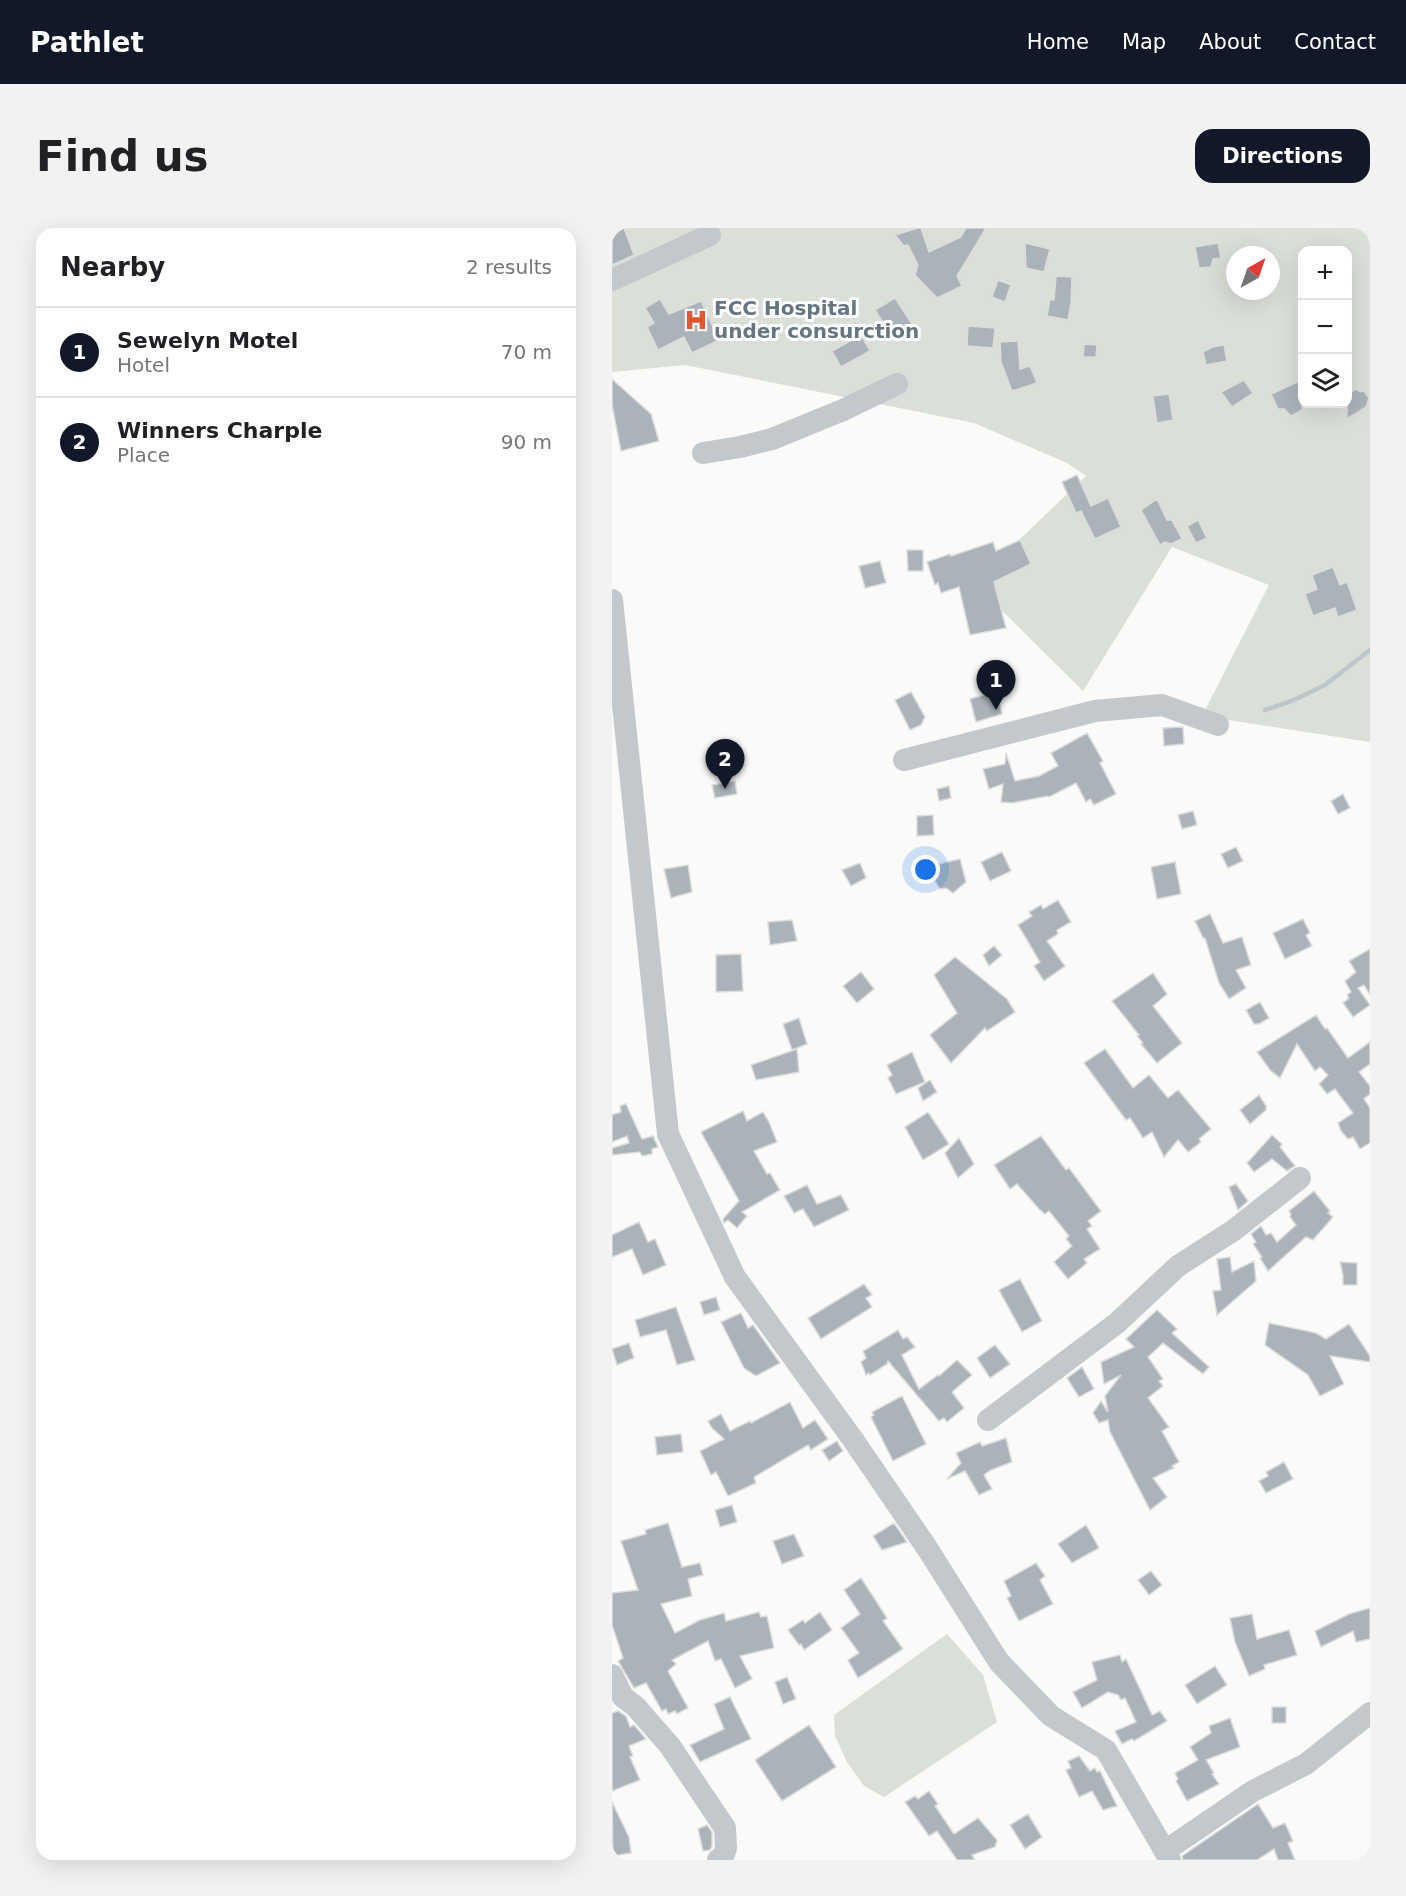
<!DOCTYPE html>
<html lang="en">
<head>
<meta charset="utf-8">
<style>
	body { margin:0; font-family:"DejaVu Sans",sans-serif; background:#f2f2f2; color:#202124 }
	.controls { position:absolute; right:18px; top:18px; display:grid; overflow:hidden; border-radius:12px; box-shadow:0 6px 24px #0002 }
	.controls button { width:54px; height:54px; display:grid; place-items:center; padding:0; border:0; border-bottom:2px solid #e0e0e0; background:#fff; color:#202124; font:30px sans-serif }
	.compass { position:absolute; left:614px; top:18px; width:54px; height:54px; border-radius:50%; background:#fff; box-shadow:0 6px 24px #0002; rotate:40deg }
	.you { position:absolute; left:314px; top:642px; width:21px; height:21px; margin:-15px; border:4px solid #fff; border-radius:50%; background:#1a73e8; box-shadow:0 0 0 9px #1a73e833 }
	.badge { display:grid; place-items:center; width:39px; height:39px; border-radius:50%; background:#111827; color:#fff; font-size:20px; font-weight:700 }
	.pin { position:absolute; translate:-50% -50px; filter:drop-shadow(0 2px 3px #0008) }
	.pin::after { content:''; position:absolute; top:32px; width:21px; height:18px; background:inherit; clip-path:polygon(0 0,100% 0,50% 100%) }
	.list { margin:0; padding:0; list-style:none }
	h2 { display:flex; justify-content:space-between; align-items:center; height:78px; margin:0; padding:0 24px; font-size:26px }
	h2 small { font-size:20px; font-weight:400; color:#757577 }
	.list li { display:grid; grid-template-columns:39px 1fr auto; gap:18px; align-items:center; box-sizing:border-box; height:90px; padding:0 24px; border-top:2px solid #e0e0e0 }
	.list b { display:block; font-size:22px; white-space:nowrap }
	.list p { margin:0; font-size:20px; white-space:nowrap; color:#757577 }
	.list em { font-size:20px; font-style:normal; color:#757577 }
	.icon { flex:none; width:33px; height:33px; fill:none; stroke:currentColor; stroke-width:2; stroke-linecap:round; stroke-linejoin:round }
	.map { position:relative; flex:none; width:758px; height:1632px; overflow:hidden; border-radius:18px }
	header { display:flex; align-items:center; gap:36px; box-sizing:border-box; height:84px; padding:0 30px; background:#111827; color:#fff }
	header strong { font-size:28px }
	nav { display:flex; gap:33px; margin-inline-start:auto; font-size:21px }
	.intro { display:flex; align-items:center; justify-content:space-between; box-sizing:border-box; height:144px; padding:0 36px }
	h1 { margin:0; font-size:42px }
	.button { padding:15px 27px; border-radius:18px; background:#111827; color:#fff; font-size:21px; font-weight:700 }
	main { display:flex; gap:36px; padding:0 36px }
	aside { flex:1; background:#fff; border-radius:18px; box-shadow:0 6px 24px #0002 }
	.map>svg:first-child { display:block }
</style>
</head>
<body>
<header>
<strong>Pathlet</strong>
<nav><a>Home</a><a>Map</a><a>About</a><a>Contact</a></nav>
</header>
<div class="intro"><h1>Find us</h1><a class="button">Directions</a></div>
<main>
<aside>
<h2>Nearby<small>2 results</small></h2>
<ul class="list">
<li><span class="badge">1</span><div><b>Sewelyn Motel</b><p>Hotel</p></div><em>70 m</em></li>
<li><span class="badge">2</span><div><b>Winners Charple</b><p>Place</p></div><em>90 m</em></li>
</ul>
</aside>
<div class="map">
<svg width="758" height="1632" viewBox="0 0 758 1632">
	<rect width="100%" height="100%" fill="#fafaf8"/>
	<!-- green -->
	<g fill="#dadfd7" fill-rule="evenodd">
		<path d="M 0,0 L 758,0 L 758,514 L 590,488 L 657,357 L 560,319 L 471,463 L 362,355 L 474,248 L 455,235 L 362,195 L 73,137 L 0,144 ZM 690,22 L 736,22 L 736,176 L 690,176 ZM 623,27 L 659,27 L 659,63 L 623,63 Z"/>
		<polygon points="335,1406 371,1447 385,1494 272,1569 252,1558 235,1534 223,1508 222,1487"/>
	</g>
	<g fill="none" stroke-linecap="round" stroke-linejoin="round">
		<!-- stream -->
		<polyline stroke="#bbc7cb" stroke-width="4.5" points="653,482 682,472 713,457 758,422"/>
	</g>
	<!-- building -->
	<g fill="#aab3b9" stroke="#dcdcda" stroke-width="1.5">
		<polygon points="0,0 12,0 22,27 0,37"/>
		<polygon points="306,0 309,0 317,24 349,9 354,0 374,0 345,48 350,58 325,70 303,47 306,37 296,17 292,18 283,7"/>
		<polygon points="413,15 438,21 432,44 414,40"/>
		<polygon points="606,15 609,30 601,31 599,39 587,40 583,19"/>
		<polygon points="444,48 460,49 459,75 456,92 435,88 438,71 442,72"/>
		<polygon points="386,52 399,57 393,74 380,69"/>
		<polygon points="283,70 300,96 280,108 263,82"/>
		<polygon points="48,71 57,86 89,73 107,112 80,125 72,109 46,122 35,99 42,95 33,80"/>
		<polygon points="356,98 383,100 381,120 355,118"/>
		<polygon points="249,107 258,123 229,139 220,123"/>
		<polygon points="406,113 408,141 418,138 425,155 400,163 389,134 388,114"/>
		<polygon points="472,116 485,117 484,129 471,129"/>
		<polygon points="612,117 615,133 594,137 591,124 600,119"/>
		<polygon points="0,151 39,186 47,213 9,223 0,177"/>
		<polygon points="632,152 641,165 620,179 609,164"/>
		<polygon points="690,152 690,182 679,188 672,181 666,181 659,166"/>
		<polygon points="744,161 748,164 752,163 757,170 754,179 735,191 735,166"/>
		<polygon points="557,166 561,192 545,195 541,168"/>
		<polygon points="465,247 479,278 496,270 509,299 483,311 469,283 464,285 450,254"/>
		<polygon points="545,271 555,292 560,292 570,311 559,316 553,314 548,317 529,282"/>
		<polygon points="586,292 595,310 584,315 575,298"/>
		<polygon points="408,312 419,336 382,354 394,400 358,407 347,359 329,365 326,355 323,357 315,334 338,326 339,328 381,314 384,323"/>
		<polygon points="295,322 311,322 311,343 296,343"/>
		<polygon points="268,333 274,355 253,360 247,338"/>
		<polygon points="721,339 728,357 735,354 745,382 726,389 723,380 701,388 693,366 705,361 700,347"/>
		<polygon points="385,463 390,486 364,494 358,471"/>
		<polygon points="299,464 313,489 309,497 298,502 283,472"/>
		<polygon points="571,499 572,516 552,518 551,500"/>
		<polygon points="475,505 491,533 488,535 504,566 482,577 478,571 474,574 464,555 437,569 436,568 400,575 389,574 391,556 377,561 371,541 393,536 394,525 403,553 427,548 446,538 439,525"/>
		<polygon points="123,553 125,566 103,570 100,557"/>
		<polygon points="337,558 339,570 327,573 325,561"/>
		<polygon points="731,566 738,580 726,586 719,573"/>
		<polygon points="581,583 585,597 570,601 566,587"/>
		<polygon points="321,587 322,607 305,608 305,588"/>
		<polygon points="624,619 631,633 616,640 609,626"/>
		<polygon points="390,624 399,643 378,653 369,634"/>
		<polygon points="348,631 354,654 341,665 334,660 328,661 320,648 323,637"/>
		<polygon points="563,634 569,666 545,671 539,639"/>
		<polygon points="248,635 254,650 239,658 230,642"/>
		<polygon points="76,637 80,664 59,670 52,641"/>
		<polygon points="446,672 459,694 445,702 446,706 435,713 453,738 432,753 422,738 428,734 406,697 420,688 417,684 429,677 431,681"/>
		<polygon points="598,686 611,715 630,709 639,737 624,742 634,760 617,771 607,755 593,710 591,710 583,693"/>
		<polygon points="691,691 698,705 694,707 700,718 673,731 661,705"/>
		<polygon points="180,692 185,713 158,717 156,694"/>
		<polygon points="382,718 390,727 377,738 371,727"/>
		<polygon points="758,721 758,767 752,757 746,760 758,777 741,789 731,775 737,770 735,767 739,764 733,753 744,744 737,733"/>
		<polygon points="129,726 131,763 104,764 104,727"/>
		<polygon points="343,729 395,771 403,784 375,803 373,800 339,835 318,807 345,785 322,747"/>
		<polygon points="249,744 262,761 245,775 231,758"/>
		<polygon points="541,745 555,766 541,778 570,815 545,835 529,816 531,815 525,808 527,807 500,773"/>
		<polygon points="648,774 657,790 647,796 642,796 634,782"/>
		<polygon points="704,787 713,801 715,800 736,830 758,814 758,836 747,844 758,858 758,866 752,871 758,880 758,915 748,921 741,909 736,911 729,903 726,895 741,885 723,861 715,866 707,856 716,847 708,839 703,843 685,816 668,850 658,842 645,824"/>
		<polygon points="187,790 195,816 180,822 171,796"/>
		<polygon points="185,821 187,844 144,852 139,837"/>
		<polygon points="493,821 521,860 537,847 556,870 566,862 599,901 587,911 589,914 576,924 566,912 552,929 540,904 531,910 518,890 514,892 472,835"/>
		<polygon points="300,824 313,854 284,866 276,850 280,847 275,837"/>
		<polygon points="318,852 325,864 311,873 306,860"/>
		<polygon points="647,867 654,878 654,882 638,896 628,882"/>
		<polygon points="14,876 30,911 41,908 46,919 40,921 40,926 30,928 28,924 0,927 0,920 17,915 15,908 0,914 0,887 9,884 8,878"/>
		<polygon points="131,883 135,893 151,884 157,894 165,914 142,923 155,946 158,945 168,962 130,984 135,988 125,1000 116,992 112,995 111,991 127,973 89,904"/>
		<polygon points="316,884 337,916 311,932 293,899"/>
		<polygon points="660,907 670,916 668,919 683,938 675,943 660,931 642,944 635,935"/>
		<polygon points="429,908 454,942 457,940 489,983 476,993 480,998 475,1001 488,1021 472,1031 475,1035 456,1051 442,1034 460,1018 454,1011 457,1008 437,983 433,986 427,981 405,956 398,961 382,937"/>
		<polygon points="347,910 362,936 346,950 333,925"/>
		<polygon points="624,956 636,973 626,982 617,959"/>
		<polygon points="195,957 205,976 229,967 237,982 202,999 191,981 182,985 172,968"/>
		<polygon points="702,963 718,983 716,985 721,989 701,1012 694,1009 656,1043 648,1030 650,1029 641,1016 644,1014 639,1006 649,998 654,1007 659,1005 665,1014 684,997 678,989 679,986 677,983"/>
		<polygon points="27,994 36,1014 43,1011 54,1037 31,1047 20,1021 0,1029 0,1007"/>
		<polygon points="618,1029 620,1044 642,1033 644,1053 605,1087 601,1063 609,1062 605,1031"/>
		<polygon points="728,1034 745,1035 745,1057 731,1057 731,1047"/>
		<polygon points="408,1051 430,1093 410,1104 387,1062"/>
		<polygon points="252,1056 260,1067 254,1070 260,1079 209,1111 196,1090"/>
		<polygon points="104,1069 108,1082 92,1087 88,1074"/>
		<polygon points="64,1079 83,1132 65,1137 54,1102 28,1109 23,1092"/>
		<polygon points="545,1082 565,1101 560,1105 597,1139 591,1146 551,1115 536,1129 551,1151 547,1153 551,1158 536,1170 557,1199 550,1203 567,1234 560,1238 562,1240 541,1250 555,1269 538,1282 498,1204 496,1192 487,1195 481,1185 489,1173 496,1184 493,1168 509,1147 492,1156 489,1134 522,1119 514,1111"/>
		<polygon points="129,1085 136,1100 141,1097 168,1135 144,1148 132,1140 109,1094"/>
		<polygon points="657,1095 704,1105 714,1111 737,1096 758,1128 758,1134 718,1128 732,1156 708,1168 696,1147 653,1117"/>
		<polygon points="286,1102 291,1111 295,1109 303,1119 290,1127 307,1161 326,1147 327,1148 345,1132 360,1147 340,1164 352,1180 335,1194 332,1190 327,1193 276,1133 275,1136 258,1147 257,1145 254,1147 249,1134 254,1130 251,1123"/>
		<polygon points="17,1115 22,1130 5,1137 0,1121"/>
		<polygon points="383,1117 398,1136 378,1150 365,1130"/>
		<polygon points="470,1139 482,1161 467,1169 455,1150"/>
		<polygon points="290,1168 314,1216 281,1233 259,1189 262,1187 260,1184"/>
		<polygon points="178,1174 191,1200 203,1192 216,1211 199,1222 196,1217 142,1249 144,1255 116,1268 104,1244 99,1247 88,1223 112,1211 100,1200 96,1193 109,1186 118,1203 138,1193 139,1195"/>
		<polygon points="69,1206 71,1224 45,1227 43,1209"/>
		<polygon points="394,1210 400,1234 379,1242 372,1247 380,1261 367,1267 353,1243 335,1251 349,1235 344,1225 368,1214 370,1218"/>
		<polygon points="225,1213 231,1223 217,1233 210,1222"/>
		<polygon points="672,1234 681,1251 654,1265 647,1253 656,1248 654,1244"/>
		<polygon points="120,1277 125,1294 108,1299 103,1282"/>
		<polygon points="56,1295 70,1339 88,1335 91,1347 76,1351 80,1368 49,1376 63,1405 88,1392 112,1385 114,1393 147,1384 149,1389 155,1388 162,1420 128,1428 140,1451 123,1460 109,1431 103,1433 96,1413 60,1432 64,1436 56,1443 76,1480 65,1486 63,1483 56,1486 54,1481 50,1483 34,1455 22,1460 6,1433 11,1430 0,1397 0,1365 26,1362 9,1313 34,1306 33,1302"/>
		<polygon points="282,1295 295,1314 270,1322 261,1308"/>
		<polygon points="474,1297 487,1320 460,1335 446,1316"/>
		<polygon points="182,1306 192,1328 170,1336 161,1313"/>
		<polygon points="424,1335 433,1348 428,1352 441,1376 407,1393 395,1370 399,1368 392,1353"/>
		<polygon points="539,1343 550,1357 537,1367 526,1352"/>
		<polygon points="249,1350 275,1390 271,1393 291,1421 246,1450 236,1432 247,1425 229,1400 248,1386 232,1362"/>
		<polygon points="758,1380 758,1411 744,1414 741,1403 709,1419 703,1403 737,1386"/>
		<polygon points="208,1384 220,1402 192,1422 189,1416 187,1417 176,1402 191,1392 193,1395"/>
		<polygon points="640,1386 645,1411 677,1402 685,1427 652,1437 653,1441 637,1448 623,1414 618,1390"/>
		<polygon points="508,1427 510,1434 514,1431 540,1487 548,1483 555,1493 522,1513 520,1511 510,1516 503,1503 524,1494 513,1470 509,1472 506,1467 496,1464 470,1480 461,1464 485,1452 480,1434"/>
		<polygon points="603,1438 615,1457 585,1476 573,1457"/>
		<polygon points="175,1449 184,1471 171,1476 163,1454"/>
		<polygon points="118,1469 139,1511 88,1534 78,1517 112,1501 102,1476"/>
		<rect x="660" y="1479" width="14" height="16"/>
		<polygon points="6,1483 14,1488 18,1499 22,1497 34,1511 17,1518 21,1528 18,1529 28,1552 0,1563 0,1485"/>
		<polygon points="618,1490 628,1519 594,1532 602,1545 600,1546 607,1556 575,1573 564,1553 566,1551 563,1545 586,1532 578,1519 599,1505 597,1498"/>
		<polygon points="197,1497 224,1539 170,1573 143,1532"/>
		<polygon points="467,1528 478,1543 483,1540 485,1544 488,1543 505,1578 491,1582 480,1563 467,1569 454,1542 459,1540 456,1533"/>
		<polygon points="317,1563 326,1576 323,1578 342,1606 366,1590 385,1612 383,1619 360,1627 363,1632 345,1632 325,1603 317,1608 293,1574 303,1568 306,1571"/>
		<polygon points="0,1574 17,1609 19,1625 1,1628"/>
		<polygon points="646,1576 661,1600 673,1595 681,1613 676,1615 683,1632 666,1632 662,1621 645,1632 571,1632 570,1628"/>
		<polygon points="416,1586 430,1609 413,1621 398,1597"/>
		<polygon points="95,1597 100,1604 100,1618 98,1622 91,1623 86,1601"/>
	</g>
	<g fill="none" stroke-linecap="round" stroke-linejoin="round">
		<!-- minor -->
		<g stroke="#c3c8cc" stroke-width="22">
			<polyline points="0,52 98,7"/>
			<polyline points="91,225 128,219 160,211 231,182 285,156"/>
			<polyline points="0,372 56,906 123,1049 242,1213 315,1320 387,1434 439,1488 494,1522 558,1632"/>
			<polyline points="292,532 483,483 550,477 606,497"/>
			<polyline points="376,1192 505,1095 566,1038 622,1002 688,950"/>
			<polyline points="0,1447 11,1469 24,1479 58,1518 113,1600 114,1620 111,1629 106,1632"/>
			<polyline points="553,1623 641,1563 694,1536 758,1485"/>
		</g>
	</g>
	<!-- icons -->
	<defs>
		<g id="hospital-bare" transform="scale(1.8)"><path d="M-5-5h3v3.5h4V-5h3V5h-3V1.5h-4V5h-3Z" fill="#e4572e" stroke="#fff" stroke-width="2.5" paint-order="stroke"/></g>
	</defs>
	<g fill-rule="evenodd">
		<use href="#hospital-bare" x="84" y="92"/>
	</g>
	<g text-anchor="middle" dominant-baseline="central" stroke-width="6" stroke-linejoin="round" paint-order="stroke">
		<!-- poi labels -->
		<g font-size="20" font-weight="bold" fill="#657683" stroke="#fff" text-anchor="start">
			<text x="102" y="80">FCC Hospital<tspan x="102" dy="23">under consurction</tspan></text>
		</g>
	</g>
</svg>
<div class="controls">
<button>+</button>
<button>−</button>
<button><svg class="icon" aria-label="layers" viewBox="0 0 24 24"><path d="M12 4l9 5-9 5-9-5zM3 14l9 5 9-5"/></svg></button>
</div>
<svg class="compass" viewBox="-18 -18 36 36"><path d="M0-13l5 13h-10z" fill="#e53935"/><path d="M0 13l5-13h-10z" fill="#757577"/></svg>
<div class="you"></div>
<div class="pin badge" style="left:384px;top:482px">1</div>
<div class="pin badge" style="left:113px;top:561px">2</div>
</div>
</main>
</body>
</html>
